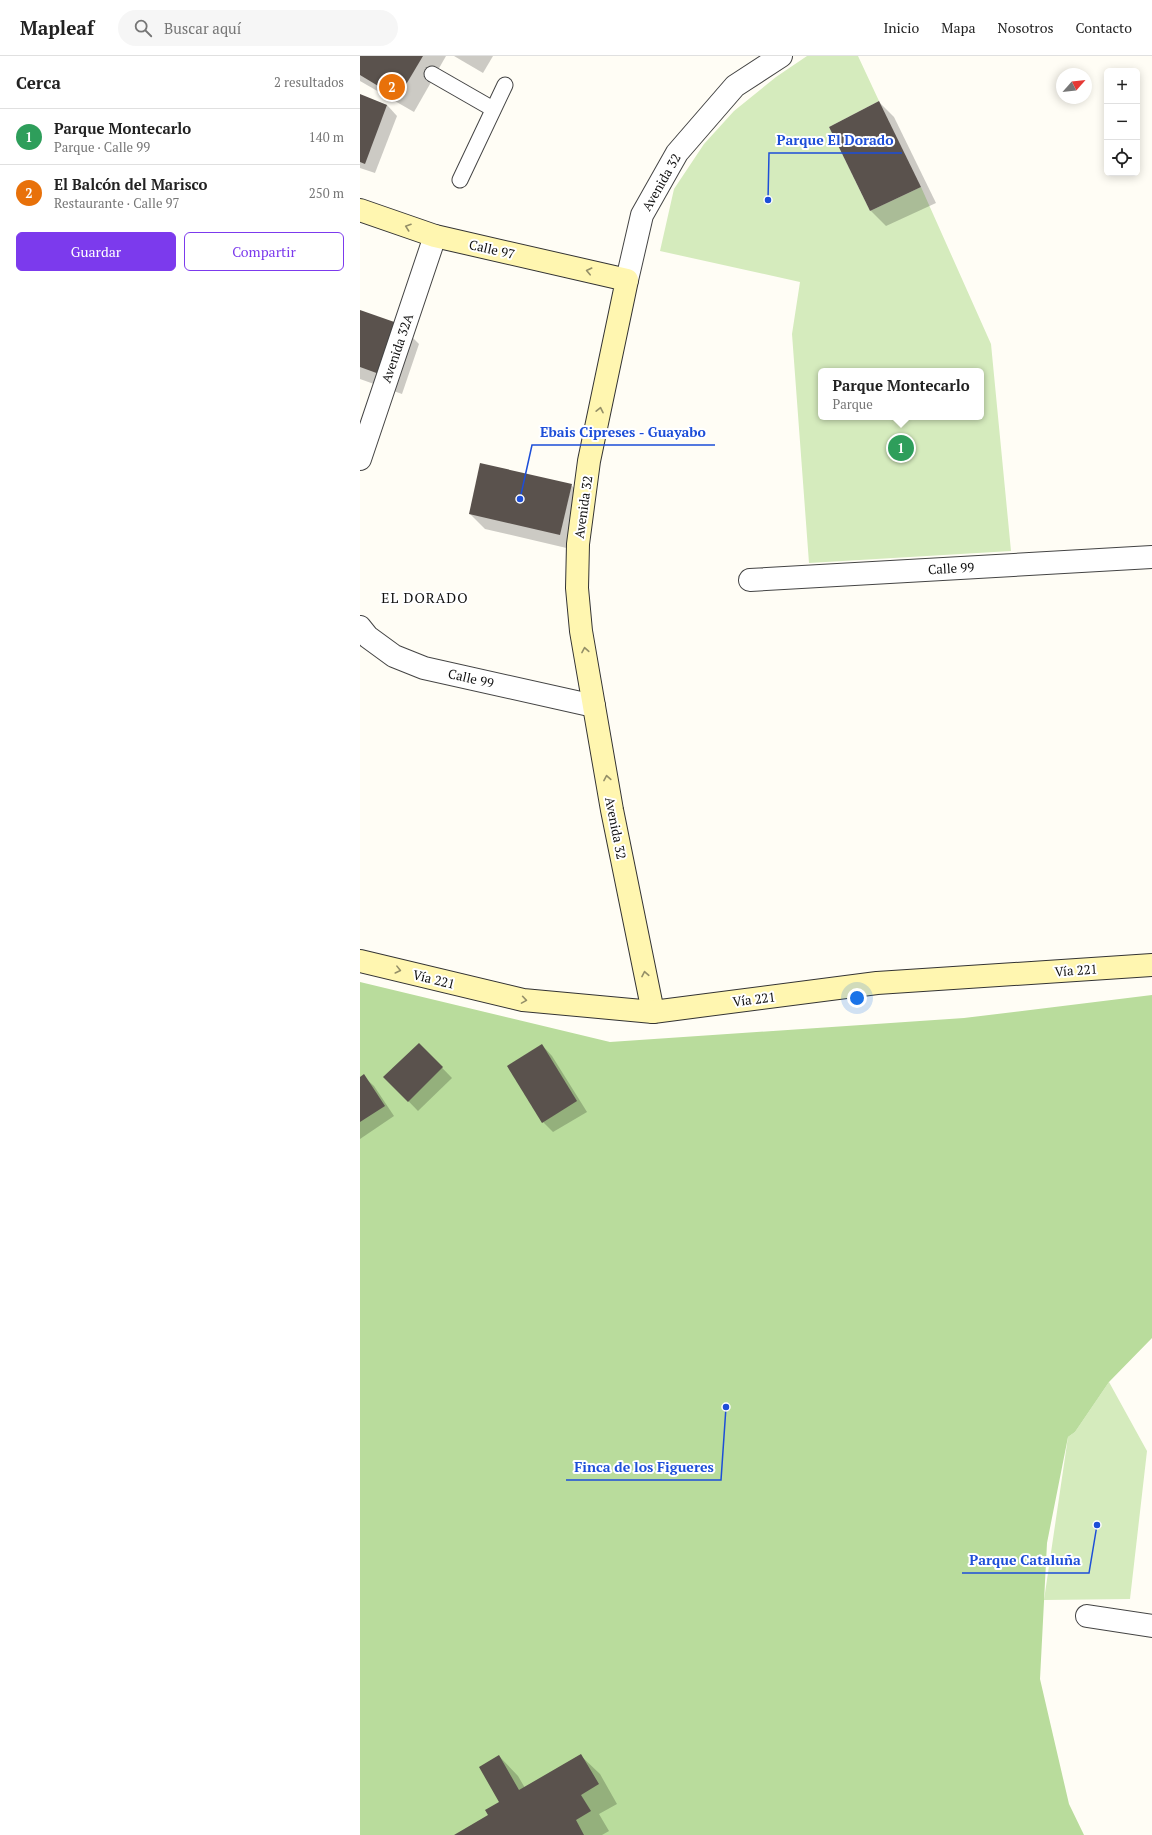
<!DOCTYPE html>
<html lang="es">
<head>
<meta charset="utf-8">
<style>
	body { margin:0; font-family:"PT Serif",serif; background:#f6f6f6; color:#222 }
	.controls { position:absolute; right:12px; top:12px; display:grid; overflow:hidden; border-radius:6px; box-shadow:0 2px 10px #0003 }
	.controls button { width:36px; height:36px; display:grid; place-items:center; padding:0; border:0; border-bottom:1px solid #e0e0e0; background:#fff; color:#222; font:20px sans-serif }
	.compass { position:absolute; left:696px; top:12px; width:36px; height:36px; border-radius:50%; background:#fff; box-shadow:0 2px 10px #0003; rotate:63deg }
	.you { position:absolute; left:497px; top:942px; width:14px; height:14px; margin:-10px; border:3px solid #fff; border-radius:50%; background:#1a73e8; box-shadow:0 0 0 6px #1a73e833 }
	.badge { display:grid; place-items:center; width:26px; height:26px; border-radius:50%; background:#7c3aed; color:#fff; font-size:13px; font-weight:700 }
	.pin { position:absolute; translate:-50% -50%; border:2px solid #fff; box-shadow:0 1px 4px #0006 }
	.popup { position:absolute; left:458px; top:312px; width:166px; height:52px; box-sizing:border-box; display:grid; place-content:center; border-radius:6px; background:#fff; filter:drop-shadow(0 1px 3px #0005); font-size:13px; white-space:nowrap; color:#767676 }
	.popup b { font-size:15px; color:#222 }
	.popup::after { content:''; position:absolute; left:50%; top:100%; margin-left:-8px; border:8px solid transparent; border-top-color:#fff }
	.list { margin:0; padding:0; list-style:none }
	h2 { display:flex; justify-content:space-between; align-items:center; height:52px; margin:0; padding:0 16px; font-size:17px }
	h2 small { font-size:13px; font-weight:400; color:#767676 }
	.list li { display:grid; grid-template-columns:26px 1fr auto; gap:12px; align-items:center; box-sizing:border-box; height:56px; padding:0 16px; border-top:1px solid #e0e0e0 }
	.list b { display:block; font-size:15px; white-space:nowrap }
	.list p { margin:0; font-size:13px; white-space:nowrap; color:#767676 }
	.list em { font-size:13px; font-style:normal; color:#767676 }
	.actions { display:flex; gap:8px; padding:12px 16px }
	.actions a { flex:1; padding:9px 0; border:1px solid #7c3aed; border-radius:6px; text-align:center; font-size:14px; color:#7c3aed }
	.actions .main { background:#7c3aed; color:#fff }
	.icon { flex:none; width:22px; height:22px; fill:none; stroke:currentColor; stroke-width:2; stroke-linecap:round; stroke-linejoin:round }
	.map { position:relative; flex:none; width:792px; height:1779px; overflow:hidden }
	header { display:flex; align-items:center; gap:24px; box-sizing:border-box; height:56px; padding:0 20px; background:#fff; border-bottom:1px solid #e0e0e0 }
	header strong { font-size:19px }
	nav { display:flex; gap:22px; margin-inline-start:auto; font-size:14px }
	.search { width:280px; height:36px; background:#f6f6f6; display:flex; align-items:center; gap:10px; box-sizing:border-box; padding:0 14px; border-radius:22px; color:#767676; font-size:15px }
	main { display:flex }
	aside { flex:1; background:#fff }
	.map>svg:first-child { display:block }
</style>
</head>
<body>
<header>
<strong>Mapleaf</strong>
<div class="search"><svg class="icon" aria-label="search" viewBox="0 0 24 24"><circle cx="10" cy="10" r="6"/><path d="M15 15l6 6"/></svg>Buscar aquí</div>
<nav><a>Inicio</a><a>Mapa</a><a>Nosotros</a><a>Contacto</a></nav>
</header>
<main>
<aside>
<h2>Cerca<small>2 resultados</small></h2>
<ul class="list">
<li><span class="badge" style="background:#2e9e5b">1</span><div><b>Parque Montecarlo</b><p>Parque · Calle 99</p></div><em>140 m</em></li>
<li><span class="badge" style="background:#e8710a">2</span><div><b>El Balcón del Marisco</b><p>Restaurante · Calle 97</p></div><em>250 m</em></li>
</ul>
<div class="actions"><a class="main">Guardar</a><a>Compartir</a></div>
</aside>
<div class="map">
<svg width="792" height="1779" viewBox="0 0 792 1779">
	<rect width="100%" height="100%" fill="#fffdf5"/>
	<!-- green -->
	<g fill="#d5ebbd" fill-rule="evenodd">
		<path d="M 447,0 L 498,0 L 519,45 L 469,71 L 510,155 L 561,131 L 631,288 L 651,495 L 449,507 L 432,278 L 440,226 L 300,195 L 314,133 L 344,88 L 374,55 L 416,21 ZM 461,315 L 621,315 L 621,361 L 461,361 Z"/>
		<polygon points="749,1326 787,1395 770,1543 684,1544 708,1381 715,1376"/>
	</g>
	<!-- forest -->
	<polygon fill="#b9dc9c" points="0,926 250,986 604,962 792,939 792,1282 749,1326 715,1376 708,1381 687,1487 680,1623 709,1748 724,1779 0,1779"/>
	<!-- shadow -->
	<g fill="#0003">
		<polygon points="0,0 86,0 54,56 0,25"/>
		<polygon points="94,0 133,0 123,17"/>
		<polygon points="0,39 27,49 37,60 15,117 0,112"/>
		<polygon points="519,46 534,61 576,147 526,170 511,155"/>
		<polygon points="0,255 40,269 59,288 42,338 0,323"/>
		<polygon points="211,429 227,444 215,494 125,473 110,458"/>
		<polygon points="59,988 92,1022 58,1055 25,1021"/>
		<polygon points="182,989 192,1000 227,1056 193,1076 183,1066"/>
		<polygon points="3,1020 14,1030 34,1060 0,1083 0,1022"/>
		<polygon points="220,1699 240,1718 257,1748 239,1758 249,1775 242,1779 96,1779 129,1760 141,1746 139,1700 158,1720 165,1732"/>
	</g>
	<!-- building -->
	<g fill="#5a524d">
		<polygon points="0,0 63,0 38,42 0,19"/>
		<polygon points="0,38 27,49 5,108 0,106"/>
		<polygon points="519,45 561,131 510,155 469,71"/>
		<polygon points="0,254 40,268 22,319 0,311"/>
		<polygon points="120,407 212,428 200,479 109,458"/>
		<polygon points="59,987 83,1011 48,1046 23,1021"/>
		<polygon points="182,988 217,1045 182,1067 147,1010"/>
		<polygon points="4,1018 25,1050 0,1066 0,1021"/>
		<polygon points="221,1698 239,1728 221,1739 231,1755 216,1764 224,1779 94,1779 128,1759 125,1754 139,1746 119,1711 139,1699 159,1734"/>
	</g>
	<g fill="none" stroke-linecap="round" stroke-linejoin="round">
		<!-- lane casing -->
		<g stroke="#444" stroke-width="17">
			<g id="lane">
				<polyline points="72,18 133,53"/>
				<polyline points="100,124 145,29"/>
			</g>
		</g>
		<!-- street casing -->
		<g stroke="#444" stroke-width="24">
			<g id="street">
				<polyline points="267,224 282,159 317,97 375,30 421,0"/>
				<polyline points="0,403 75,180"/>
				<polyline points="390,524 792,501"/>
				<polyline points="0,571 8,581 34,600 64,612 234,650"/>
				<polyline points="727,1560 792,1570"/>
			</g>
		</g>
		<!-- secondary casing -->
		<g stroke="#333" stroke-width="24">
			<g id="secondary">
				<polyline points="0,154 75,180 267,224 229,405 218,488 217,532 221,575 252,754 293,956"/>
				<polyline points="0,905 163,944 293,956 517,927 792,909"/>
			</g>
		</g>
		<!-- lane -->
		<use href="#lane" stroke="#fff" stroke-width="15"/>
		<!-- street -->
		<use href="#street" stroke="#fff" stroke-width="22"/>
		<!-- secondary -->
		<use href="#secondary" stroke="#fff6b0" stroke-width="22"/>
	</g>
	<!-- one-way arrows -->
	<defs><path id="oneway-chevron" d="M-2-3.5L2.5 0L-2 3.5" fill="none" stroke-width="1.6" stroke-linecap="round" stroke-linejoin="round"/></defs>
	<g stroke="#948f68">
		<use href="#oneway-chevron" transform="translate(48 171) rotate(-161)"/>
		<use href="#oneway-chevron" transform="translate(229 215) rotate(-167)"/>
		<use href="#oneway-chevron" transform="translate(240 354) rotate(-78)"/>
		<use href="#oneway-chevron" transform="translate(225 594) rotate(-100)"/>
		<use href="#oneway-chevron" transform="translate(247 722) rotate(-100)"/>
		<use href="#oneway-chevron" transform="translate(38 914) rotate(14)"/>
		<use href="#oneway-chevron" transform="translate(285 918) rotate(-101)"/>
		<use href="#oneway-chevron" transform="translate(164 944) rotate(9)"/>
	</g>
	<g text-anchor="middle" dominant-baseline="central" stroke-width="4" stroke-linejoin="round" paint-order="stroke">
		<!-- street labels -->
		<g font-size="13" fill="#111" stroke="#fff">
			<text transform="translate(301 126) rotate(-60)">Avenida 32</text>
			<text transform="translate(132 193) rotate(13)">Calle 97</text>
			<text transform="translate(37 292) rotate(-71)">Avenida 32A</text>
			<text transform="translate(223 451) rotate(-82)">Avenida 32</text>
			<text transform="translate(591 512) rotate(-3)">Calle 99</text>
			<text transform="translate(111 622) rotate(13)">Calle 99</text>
			<text transform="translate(256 772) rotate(79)">Avenida 32</text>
			<text transform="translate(716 914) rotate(-4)">Vía 221</text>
			<text transform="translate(74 923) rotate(14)">Vía 221</text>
			<text transform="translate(394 943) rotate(-7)">Vía 221</text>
		</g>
		<!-- neighbourhood labels -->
		<g font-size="14" letter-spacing="1" fill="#111" stroke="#fff">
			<text x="65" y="541">EL DORADO</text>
		</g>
	</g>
	<!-- callouts -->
	<path fill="none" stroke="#1d4ed8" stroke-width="1.5" d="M408 144L409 97H542M160 443L172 389H355M366 1351L361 1424H206M737 1469L729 1517H602"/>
	<g fill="#1d4ed8" stroke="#fff" stroke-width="1.5">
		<circle cx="408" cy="144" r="4"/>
		<circle cx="160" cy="443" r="4"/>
		<circle cx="366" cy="1351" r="4"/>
		<circle cx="737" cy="1469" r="4"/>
	</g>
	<g font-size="14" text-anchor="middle" font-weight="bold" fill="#1d4ed8" stroke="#fff" stroke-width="4" stroke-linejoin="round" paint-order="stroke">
		<text x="475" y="89">Parque El Dorado</text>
		<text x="263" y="381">Ebais Cipreses - Guayabo</text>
		<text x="284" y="1416">Finca de los Figueres</text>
		<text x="665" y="1509">Parque Cataluña</text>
	</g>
</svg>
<div class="controls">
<button>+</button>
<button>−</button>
<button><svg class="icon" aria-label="locate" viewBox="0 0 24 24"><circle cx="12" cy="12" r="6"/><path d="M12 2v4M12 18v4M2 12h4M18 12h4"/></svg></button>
</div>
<svg class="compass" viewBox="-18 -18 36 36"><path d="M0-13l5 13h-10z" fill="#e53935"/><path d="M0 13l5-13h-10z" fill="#767676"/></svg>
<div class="you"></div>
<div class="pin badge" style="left:541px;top:392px;background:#2e9e5b">1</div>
<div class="popup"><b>Parque Montecarlo</b>Parque</div>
<div class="pin badge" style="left:32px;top:31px;background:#e8710a">2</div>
</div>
</main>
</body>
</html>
